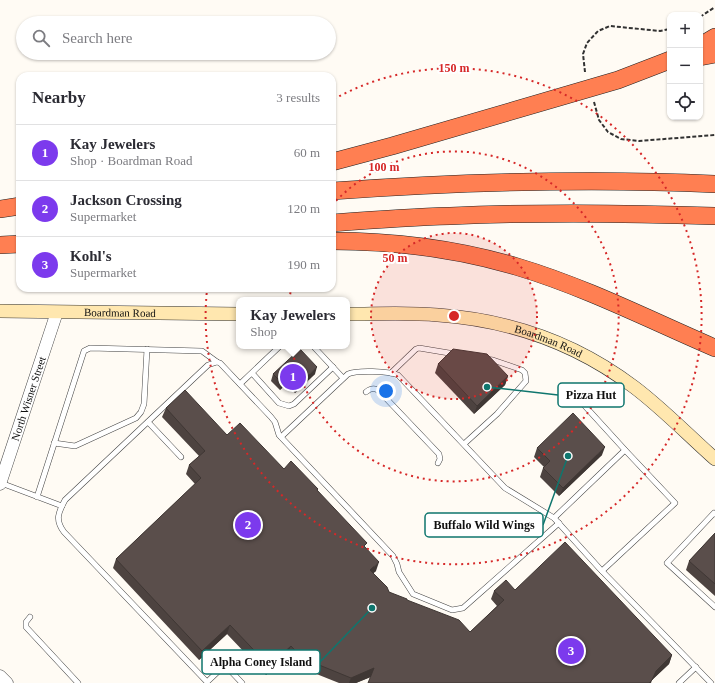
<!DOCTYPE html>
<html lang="en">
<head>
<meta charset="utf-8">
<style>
	body { margin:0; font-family:"Times New Roman",serif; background:#f7f7f7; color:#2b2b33 }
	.controls { position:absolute; right:12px; top:12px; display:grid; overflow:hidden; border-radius:8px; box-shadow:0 1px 3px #0004 }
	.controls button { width:36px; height:36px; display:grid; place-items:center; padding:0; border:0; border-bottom:1px solid #e1e1e2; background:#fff; color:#2b2b33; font:20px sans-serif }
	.you { position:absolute; left:386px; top:391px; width:14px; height:14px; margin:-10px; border:3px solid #fff; border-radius:50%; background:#1a73e8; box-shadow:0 0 0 6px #1a73e833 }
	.badge { display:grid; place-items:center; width:26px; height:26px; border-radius:50%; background:#7c3aed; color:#fff; font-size:13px; font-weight:700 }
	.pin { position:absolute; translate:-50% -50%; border:2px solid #fff; box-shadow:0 1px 4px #0006 }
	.popup { position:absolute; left:236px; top:297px; width:114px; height:52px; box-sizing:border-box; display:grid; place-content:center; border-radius:8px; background:#fff; filter:drop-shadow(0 1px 3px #0005); font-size:13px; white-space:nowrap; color:#7c7c81 }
	.popup b { font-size:15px; color:#2b2b33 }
	.popup::after { content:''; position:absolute; left:50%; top:100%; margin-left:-8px; border:8px solid transparent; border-top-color:#fff }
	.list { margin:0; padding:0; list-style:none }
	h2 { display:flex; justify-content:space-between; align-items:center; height:52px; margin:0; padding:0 16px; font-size:17px }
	h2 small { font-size:13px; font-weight:400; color:#7c7c81 }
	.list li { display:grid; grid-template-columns:26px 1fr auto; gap:12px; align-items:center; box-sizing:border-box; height:56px; padding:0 16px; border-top:1px solid #e1e1e2 }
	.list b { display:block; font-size:15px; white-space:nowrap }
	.list p { margin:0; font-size:13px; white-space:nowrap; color:#7c7c81 }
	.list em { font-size:13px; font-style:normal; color:#7c7c81 }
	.icon { flex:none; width:22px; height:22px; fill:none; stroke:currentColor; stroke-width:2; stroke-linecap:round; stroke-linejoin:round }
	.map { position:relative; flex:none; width:715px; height:683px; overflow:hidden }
	.search { position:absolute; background:#fff; box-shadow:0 1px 3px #0004; left:16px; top:16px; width:320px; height:44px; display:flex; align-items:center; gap:10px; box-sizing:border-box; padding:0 14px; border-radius:22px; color:#7c7c81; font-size:15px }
	.panel { position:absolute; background:#fff; box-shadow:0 1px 3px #0004; left:16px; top:72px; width:320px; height:220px; border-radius:12px }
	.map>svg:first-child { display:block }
</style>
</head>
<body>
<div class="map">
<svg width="715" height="683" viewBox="0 0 715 683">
	<rect width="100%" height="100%" fill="#fffbf4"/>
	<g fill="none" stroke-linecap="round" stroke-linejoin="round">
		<!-- service casing -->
		<g stroke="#434343" stroke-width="6">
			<g id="service">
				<polyline points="313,346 343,378"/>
				<path d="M 217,362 L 208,365 L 65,500 C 58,513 55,520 64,532 L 207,682 L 225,665 L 242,683"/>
				<polyline points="252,373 279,403 289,406 294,404 333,367"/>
				<polyline points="391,373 416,349 419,348 455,354"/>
				<polyline points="240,384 280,346"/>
				<path d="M 366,392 C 371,388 375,387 380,392 L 439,454 L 440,459 L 438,463"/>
				<polyline points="148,422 181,457"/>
				<path d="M 281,437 L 348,374 C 357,370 388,371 398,375 L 505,488 L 554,518 L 600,569 L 711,683"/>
				<polyline points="54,443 75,446 136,418 141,412 144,404 147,349"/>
				<polyline points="464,444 497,414 526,381 525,373 522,370 493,360 486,359"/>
				<polyline points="1,483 62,506"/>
				<polyline points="37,497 84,351 90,348 202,351 217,362 220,363 271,417 275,422 279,435 393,556 397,564 399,572 413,594 452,610 463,608 559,523"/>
				<polyline points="715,514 714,513 667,563 715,607"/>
				<polyline points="554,518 625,450 584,405 581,399 581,390"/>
				<polyline points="602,571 675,503 625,450"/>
				<polyline points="30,617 26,622 26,627 78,683"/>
				<polyline points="679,683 696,667"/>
			</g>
		</g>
		<!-- tertiary casing -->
		<g stroke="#434343" stroke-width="13">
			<g id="tertiary">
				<path id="s1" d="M 0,484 L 57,312"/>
				<polyline points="0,676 7,683"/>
			</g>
		</g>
		<!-- secondary casing -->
		<g stroke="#323232" stroke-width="14">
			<g id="secondary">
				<path id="s2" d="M 0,311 L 239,314"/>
				<path id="s3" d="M 347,314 C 377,314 408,312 438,315 C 509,320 576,343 634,387 C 662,408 688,435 715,459"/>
			</g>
		</g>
		<!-- motorway casing -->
		<g stroke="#212121" stroke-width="18">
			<g id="motorway">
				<polyline points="700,46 715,37"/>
				<polyline points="700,57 715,54"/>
				<polyline points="332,162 392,146 618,80 670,60"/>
				<path d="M 332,191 C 460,182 587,178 715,184"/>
				<polyline points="0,209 20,206"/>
				<path d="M 332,223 C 371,220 411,217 450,216 C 539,212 627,213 715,216"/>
				<path d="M 332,241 C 395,241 458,249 518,267 C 585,287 650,320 715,348"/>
				<polyline points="0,245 20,244"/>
			</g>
		</g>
		<!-- path -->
		<g stroke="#323232" stroke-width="2" stroke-dasharray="4 2" stroke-linecap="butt">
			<polyline points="700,17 715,7"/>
			<polyline points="585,72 583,54 587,43 598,31 610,26 660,31 670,29"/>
			<polyline points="594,102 599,120 608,132 621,139 639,141 715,135"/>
		</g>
		<!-- service -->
		<use href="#service" stroke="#fff" stroke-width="5"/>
		<!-- tertiary -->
		<use href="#tertiary" stroke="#fff" stroke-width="12"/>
		<!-- secondary -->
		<use href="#secondary" stroke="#ffe7af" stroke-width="13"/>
		<!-- motorway -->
		<use href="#motorway" stroke="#ff7f52" stroke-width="17"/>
	</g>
	<!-- wall -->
	<g fill="#4d4340">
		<polygon points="438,364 508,376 505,385 474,414 435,373"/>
		<polygon points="273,374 315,374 295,393 286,384 280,390 271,381"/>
		<polygon points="166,408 227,435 318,489 317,491 365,548 376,571 373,573 389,592 470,632 497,606 491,599 494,591 515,590 672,655 669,664 652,680 370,677 356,683 339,683 299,667 287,654 266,675 227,634 199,660 113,568 116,559 195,484 186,474 189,465 199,456 162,417"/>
		<polygon points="537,448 602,455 559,496 540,477 543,468 544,467 534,457"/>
		<polygon points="715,533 715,596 686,570 689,561"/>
	</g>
	<!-- shaded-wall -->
	<g fill="#3f3734">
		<polygon points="317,367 315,374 295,393 297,386"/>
		<polygon points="508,376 505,385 474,414 477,406"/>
		<polygon points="289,377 286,384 280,390 282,383"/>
		<polygon points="605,447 602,455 559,496 563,488"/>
		<polygon points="379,562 376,571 367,579 370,570"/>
		<polygon points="230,625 227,634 199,660 202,651"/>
		<polygon points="291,646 287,654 266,675 269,666"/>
		<polygon points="672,655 669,664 652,680 651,683 649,683 656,671"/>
		<polygon points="374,668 371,677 356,683 349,683 351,678"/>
	</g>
	<!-- building -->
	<g fill="#5a4e4b" stroke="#3f3734">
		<polygon points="300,349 317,367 297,386 289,377 282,383 273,374"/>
		<polygon points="453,349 487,354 508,376 477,406 438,364"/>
		<polygon points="185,390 227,435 240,423 284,469 291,461 318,489 317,490 367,543 364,546 379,562 370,570 387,587 389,592 407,599 407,600 459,620 470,632 504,600 494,591 506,580 515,590 565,542 672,655 656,671 652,680 649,683 368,683 374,668 351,678 302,658 291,646 269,666 230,625 202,651 116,559 201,478 189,465 205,451 166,408"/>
		<polygon points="573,413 605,447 563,488 543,468 550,461 537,448"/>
		<polygon points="715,533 715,584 689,561"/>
	</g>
	<!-- distance rings -->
	<circle cx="454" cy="316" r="83" fill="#d62828" fill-opacity=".12"/>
	<g fill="none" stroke="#d62828" stroke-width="2" stroke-dasharray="2 4">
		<circle cx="454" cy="316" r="83"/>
		<path d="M332 205A165 165 0 1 1 291 289"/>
		<path d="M334 99A248 248 0 1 1 207 290"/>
	</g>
	<g text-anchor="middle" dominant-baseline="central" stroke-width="4" stroke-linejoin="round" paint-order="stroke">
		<!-- street labels -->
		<g font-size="11" fill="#101010" stroke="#fff">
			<text stroke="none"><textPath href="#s2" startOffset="120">Boardman Road</textPath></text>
			<text stroke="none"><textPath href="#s3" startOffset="205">Boardman Road</textPath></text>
			<text stroke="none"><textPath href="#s1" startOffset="90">North Wisner Street</textPath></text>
		</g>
	</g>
	<circle cx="454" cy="316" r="6" fill="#d62828" stroke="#fff" stroke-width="2"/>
	<g font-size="12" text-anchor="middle" font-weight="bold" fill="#d62828" stroke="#fff" stroke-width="4" stroke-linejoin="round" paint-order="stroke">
		<text x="454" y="72">150 m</text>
		<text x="384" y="171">100 m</text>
		<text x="395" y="262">50 m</text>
	</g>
	<!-- callouts -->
	<path fill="none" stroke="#0f766e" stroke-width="1.5" d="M487 387L558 395M568 456L543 525M372 608L320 662"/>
	<g fill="#0f766e" stroke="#fff" stroke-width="1.5">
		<circle cx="487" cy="387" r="4"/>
		<circle cx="568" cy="456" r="4"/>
		<circle cx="372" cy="608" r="4"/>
	</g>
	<g fill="#fff" stroke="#0f766e" stroke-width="1.5">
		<rect x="558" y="383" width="66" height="24" rx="4"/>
		<rect x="425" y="513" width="118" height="24" rx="4"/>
		<rect x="202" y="650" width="118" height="24" rx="4"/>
	</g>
	<g font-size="12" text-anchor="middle" font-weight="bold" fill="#101010">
		<text x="591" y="399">Pizza Hut</text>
		<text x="484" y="529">Buffalo Wild Wings</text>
		<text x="261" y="666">Alpha Coney Island</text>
	</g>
</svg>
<div class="controls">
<button>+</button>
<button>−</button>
<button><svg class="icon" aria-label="locate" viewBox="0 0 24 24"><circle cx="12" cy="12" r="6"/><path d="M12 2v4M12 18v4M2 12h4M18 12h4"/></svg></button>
</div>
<div class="you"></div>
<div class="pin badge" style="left:293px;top:377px">1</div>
<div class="popup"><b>Kay Jewelers</b>Shop</div>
<div class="pin badge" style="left:248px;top:525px">2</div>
<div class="pin badge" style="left:571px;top:651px">3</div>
<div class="search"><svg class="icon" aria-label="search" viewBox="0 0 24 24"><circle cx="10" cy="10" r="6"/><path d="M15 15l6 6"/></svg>Search here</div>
<section class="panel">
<h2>Nearby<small>3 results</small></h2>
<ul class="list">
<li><span class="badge">1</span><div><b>Kay Jewelers</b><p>Shop · Boardman Road</p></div><em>60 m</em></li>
<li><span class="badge">2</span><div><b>Jackson Crossing</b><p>Supermarket</p></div><em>120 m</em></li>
<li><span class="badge">3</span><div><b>Kohl's</b><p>Supermarket</p></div><em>190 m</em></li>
</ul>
</section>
</div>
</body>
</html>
